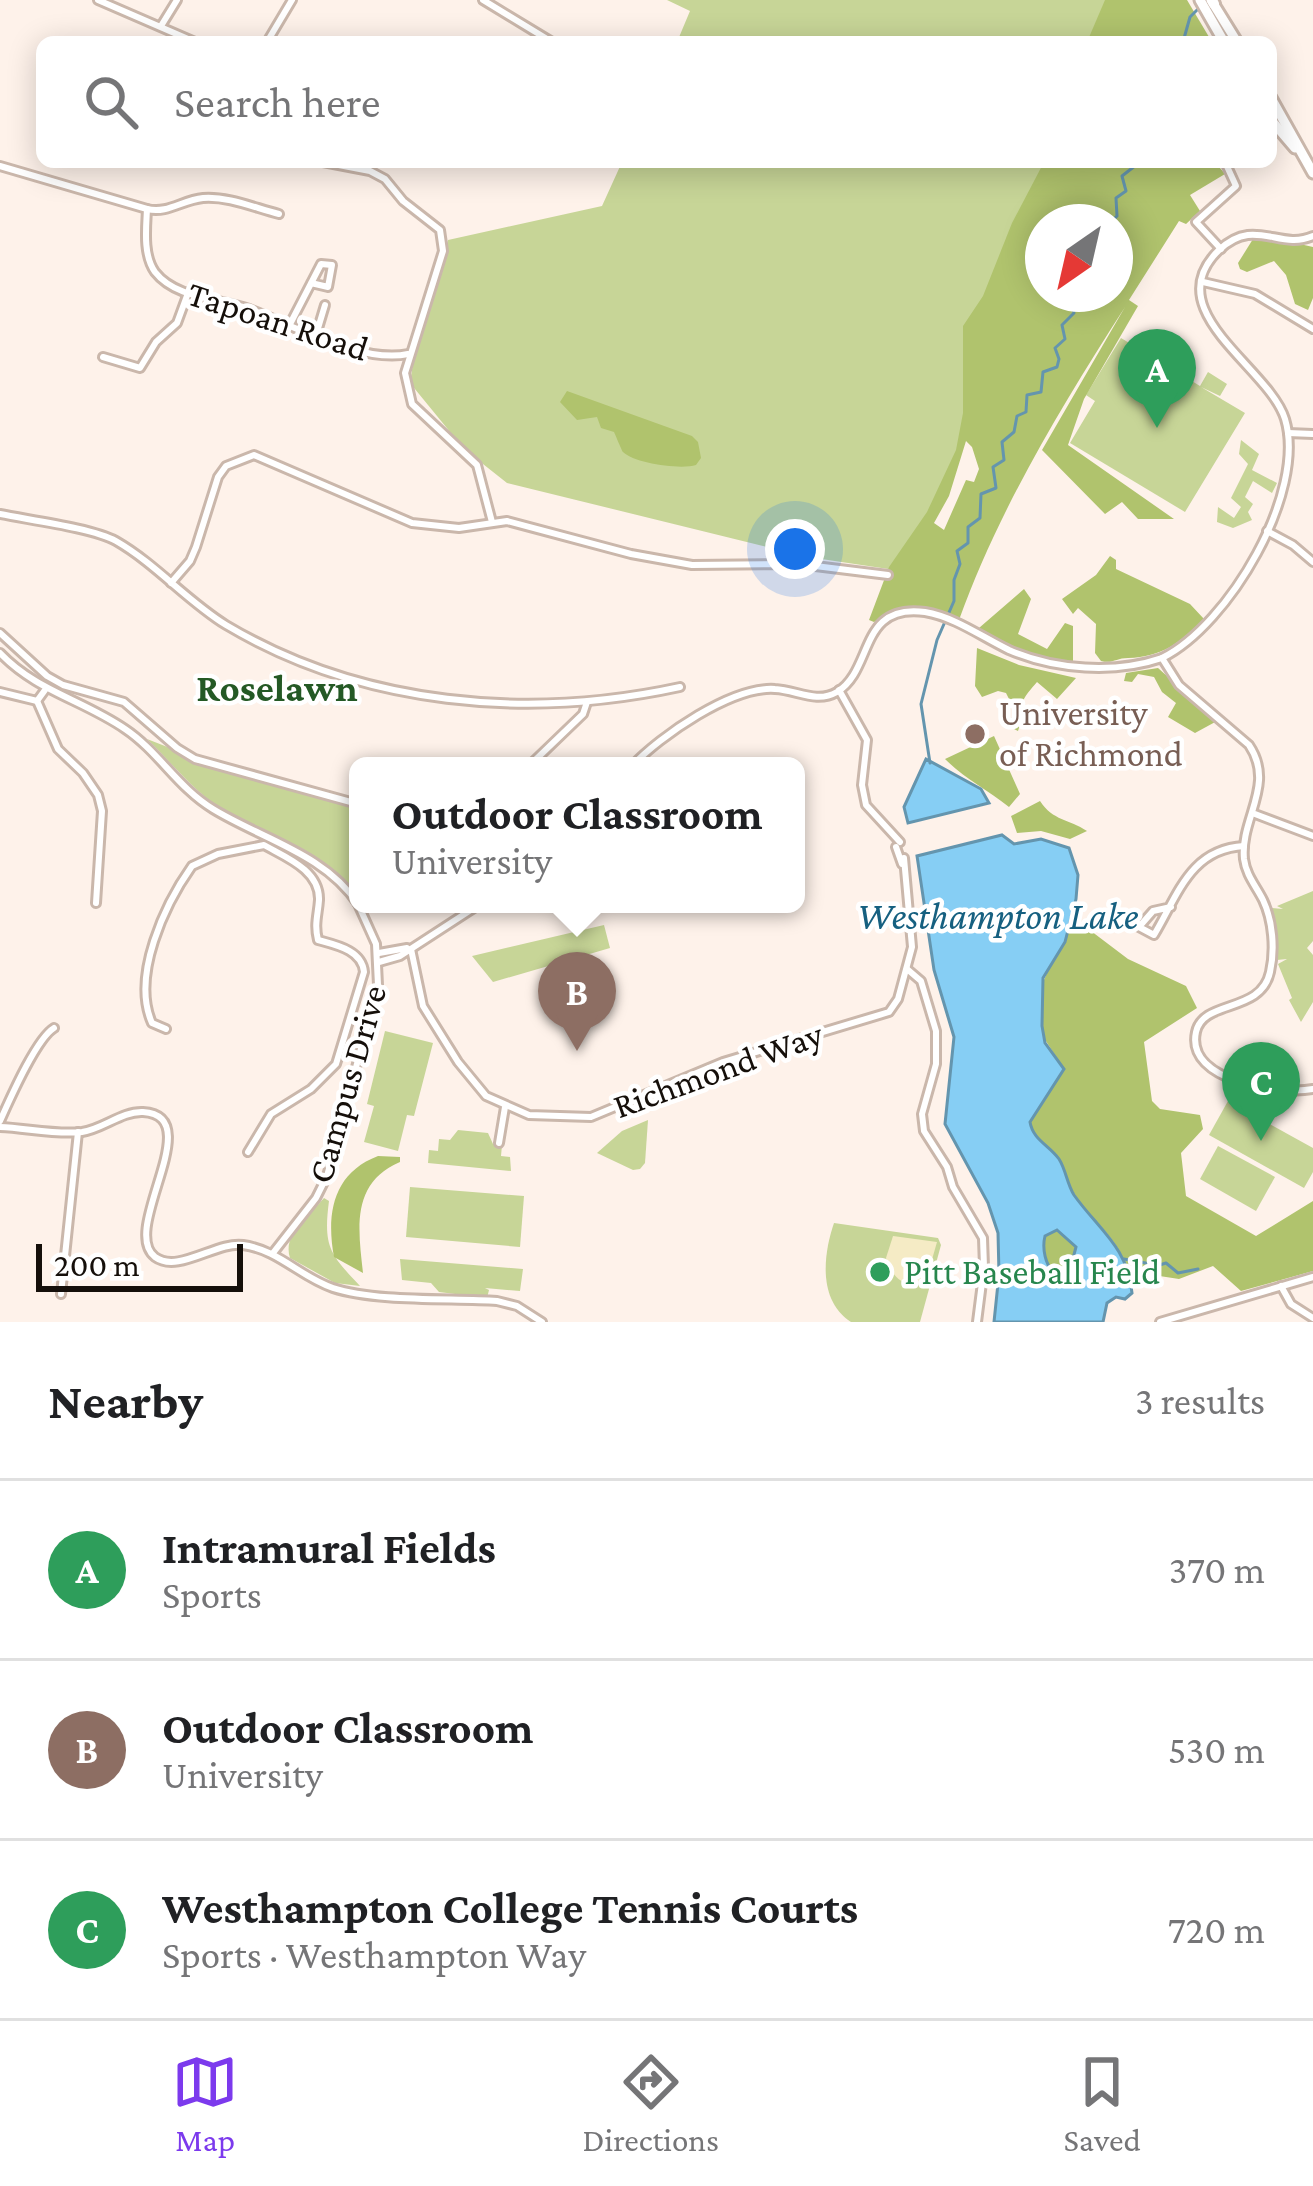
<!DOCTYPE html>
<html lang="en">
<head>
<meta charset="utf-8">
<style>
	body { margin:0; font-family:"Crimson Pro",serif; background:#f6f6f6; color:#202124 }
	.compass { position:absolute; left:1025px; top:204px; width:108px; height:108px; border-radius:50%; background:#fff; box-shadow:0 6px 30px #0003; rotate:214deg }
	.scale { position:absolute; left:36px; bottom:30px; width:207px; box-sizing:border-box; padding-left:12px; border:6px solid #150f0a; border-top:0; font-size:33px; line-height:42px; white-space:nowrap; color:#150f0a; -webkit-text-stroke:9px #fff; paint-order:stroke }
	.you { position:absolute; left:795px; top:549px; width:42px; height:42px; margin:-30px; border:9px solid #fff; border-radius:50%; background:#1a73e8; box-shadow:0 0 0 18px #1a73e833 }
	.badge { display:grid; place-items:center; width:78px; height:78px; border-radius:50%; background:#7c3aed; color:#fff; font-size:39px; font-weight:700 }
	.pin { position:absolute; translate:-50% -99px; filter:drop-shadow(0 3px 6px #0008) }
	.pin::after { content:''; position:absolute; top:63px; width:42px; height:36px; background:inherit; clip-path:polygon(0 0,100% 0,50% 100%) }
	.popup { position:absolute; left:349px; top:757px; width:456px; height:156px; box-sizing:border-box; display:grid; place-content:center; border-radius:18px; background:#fff; filter:drop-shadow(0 3px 9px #0005); font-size:39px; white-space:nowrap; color:#757577 }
	.popup b { font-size:45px; color:#202124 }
	.popup::after { content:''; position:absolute; left:50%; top:100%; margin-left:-24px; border:24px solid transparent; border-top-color:#fff }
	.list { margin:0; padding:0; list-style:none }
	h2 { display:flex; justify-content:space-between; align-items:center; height:156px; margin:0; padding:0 48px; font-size:51px }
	h2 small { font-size:39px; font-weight:400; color:#757577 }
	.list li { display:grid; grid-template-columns:78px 1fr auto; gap:36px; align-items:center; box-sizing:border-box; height:180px; padding:0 48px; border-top:3px solid #e0e0e0 }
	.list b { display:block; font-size:45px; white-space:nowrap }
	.list p { margin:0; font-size:39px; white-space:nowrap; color:#757577 }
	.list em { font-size:39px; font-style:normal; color:#757577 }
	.icon { flex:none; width:66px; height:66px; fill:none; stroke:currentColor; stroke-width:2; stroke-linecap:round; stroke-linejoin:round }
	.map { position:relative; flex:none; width:1313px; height:1322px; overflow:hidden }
	.search { position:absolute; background:#fff; box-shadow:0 6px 30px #0003; left:36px; right:36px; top:36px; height:132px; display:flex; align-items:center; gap:30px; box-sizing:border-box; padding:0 42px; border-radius:18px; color:#757577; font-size:45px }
	.sheet { height:696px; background:#fff }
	nav { display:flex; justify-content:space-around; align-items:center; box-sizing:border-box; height:168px; border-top:3px solid #e0e0e0; background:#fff; font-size:33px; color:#757577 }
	nav a { display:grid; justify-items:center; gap:6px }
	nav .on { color:#7c3aed }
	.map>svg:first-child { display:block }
</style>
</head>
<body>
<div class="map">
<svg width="1313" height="1322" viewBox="0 0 1313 1322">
	<rect width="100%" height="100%" fill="#fef2ea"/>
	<!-- green -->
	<g fill="#c7d597">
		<polygon points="667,0 1106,0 1094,42 677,42 690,11"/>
		<polygon points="622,162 1054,162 968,352 961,453 895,570 808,557 507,483 464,449 410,383 415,350 448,240 602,206"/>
		<polygon points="1121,338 1200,386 1208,372 1227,384 1220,396 1201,387 1245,413 1185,512 1070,443 1095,401 1086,395"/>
		<polygon points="1241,440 1259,454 1252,470 1277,483 1272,493 1253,481 1245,497 1253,504 1248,512 1252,520 1233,528 1217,522 1218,507 1234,518 1241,507 1231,498 1248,464 1239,454"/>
		<path d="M 147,739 L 239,775 L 358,805 L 358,903 C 334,852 275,839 230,814 C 197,796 174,765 147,739 Z"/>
		<polygon points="1313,891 1313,941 1307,948 1313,955 1313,1002 1301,1022 1289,1000 1292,998 1278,964 1287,959 1277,960 1272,908 1283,909 1277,906"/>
		<polygon points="604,925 610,948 493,982 472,956"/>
		<polygon points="385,1031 433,1043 414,1116 407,1115 398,1151 364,1142 374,1106 367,1104"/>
		<polygon points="1228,1101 1313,1148 1313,1172 1304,1188 1209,1135"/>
		<polygon points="648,1120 645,1163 640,1169 633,1170 597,1153 622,1131"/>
		<polygon points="458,1130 488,1133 493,1144 502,1145 501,1156 510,1157 511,1171 428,1163 429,1150 438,1151 439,1139 450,1140"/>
		<polygon points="1218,1146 1275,1177 1256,1211 1200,1179"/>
		<polygon points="410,1187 524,1196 520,1247 406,1237"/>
		<path d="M 324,1198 L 329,1201 C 323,1247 330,1254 360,1286 L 335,1283 L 290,1258 C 282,1234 310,1215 324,1198 Z"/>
		<path d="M 834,1223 L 938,1238 L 941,1245 L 920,1322 L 851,1322 C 818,1301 823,1255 834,1223 Z"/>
		<polygon points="400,1259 523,1269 520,1291 485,1288 489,1290 487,1298 439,1292 431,1283 402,1280"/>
	</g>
	<!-- forest -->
	<g fill="#b0c36d" fill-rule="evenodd">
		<polygon points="1105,0 1187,0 1212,42 1087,42"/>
		<path d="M 1044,162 L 1215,162 L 1225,174 L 1190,195 L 1200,211 L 1186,224 L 1179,221 L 1129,300 L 1138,306 L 1084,399 L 1068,445 L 1174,519 L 1138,519 L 1122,502 L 1105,514 L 1042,450 L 1125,307 C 1061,407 999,509 959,620 C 926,606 906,606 874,622 L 869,620 L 889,567 L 927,512 L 956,450 L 963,413 L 963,326 L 983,296 L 1012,223 ZM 1043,222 L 1115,222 L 1115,294 L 1043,294 ZM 966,441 L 972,447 L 979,469 L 974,482 L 966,480 L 944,530 L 934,523 L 949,496 Z"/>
		<polygon points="1269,237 1313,247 1313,298 1308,310 1295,304 1286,275 1274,261 1247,272 1240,269 1238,263 1253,239"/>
		<path d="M 567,391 L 692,436 L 698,442 L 701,458 L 696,465 C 680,470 634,463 623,452 C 622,451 615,434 614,432 L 601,428 L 597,417 L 577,420 L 560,402 Z"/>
		<path d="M 1110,556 L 1116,560 L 1116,569 L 1190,604 L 1204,619 C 1180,643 1162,657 1128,658 C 1116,658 1113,664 1101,661 L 1095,653 L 1096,624 L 1078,608 L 1073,614 L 1062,599 L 1096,575 Z"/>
		<path d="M 1024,589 L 1031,599 L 1018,634 L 1047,649 L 1065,623 L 1073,626 L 1073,661 C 1041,663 1002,648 979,628 Z"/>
		<path d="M 977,648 L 1019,665 L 1076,678 L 1057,699 L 1037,682 C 1012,710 1028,702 1018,731 L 1008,726 L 1015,711 L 1006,693 L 998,691 L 982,697 L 975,686 Z"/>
		<polygon points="1158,668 1217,721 1195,733 1168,717 1176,703 1162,692 1154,677 1138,674 1132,682 1124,681 1126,673"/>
		<path d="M 994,736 L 1020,794 L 1009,807 C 988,790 965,779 945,759 Z"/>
		<path d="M 1040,801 C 1053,821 1069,819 1087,831 L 1070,839 L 1041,831 L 1017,833 L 1011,816 Z"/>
		<path d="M 1070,922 L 1091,931 L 1128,959 L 1186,986 L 1197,1008 L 1144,1042 L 1152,1101 L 1160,1109 L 1200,1115 L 1203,1129 L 1181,1153 L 1186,1196 L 1256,1236 L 1313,1201 L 1313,1271 L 1241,1291 L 1213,1266 L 1179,1279 L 1127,1271 C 1120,1237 1090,1221 1074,1193 C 1067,1182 1065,1169 1058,1159 C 1048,1144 1033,1140 1030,1122 L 1064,1069 L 1042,1035 L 1043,982 Z"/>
		<path d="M 378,1156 L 400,1157 L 400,1162 C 351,1183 358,1228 363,1273 L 334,1257 C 326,1214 333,1173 378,1156 Z"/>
		<path d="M 1058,1230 L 1076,1247 L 1070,1271 L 1055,1273 C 1043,1265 1042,1249 1045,1236 Z"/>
	</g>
	<!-- sand -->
	<path fill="#f5ebc5" d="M 893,1236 L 937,1242 L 925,1284 C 904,1288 892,1278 886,1258 Z"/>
	<!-- water -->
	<g fill="#86cef4" stroke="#6495ae" stroke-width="3" fill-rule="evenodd">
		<polygon points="926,759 981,789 989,803 908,823 904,807"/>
		<path d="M 1002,835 L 1014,844 L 1041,839 L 1069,848 L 1078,875 L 1076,899 L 1065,942 L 1043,978 L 1042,1026 L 1045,1043 L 1064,1069 L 1030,1122 C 1033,1140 1049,1145 1059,1159 C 1066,1170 1067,1184 1074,1195 C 1098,1229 1128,1247 1132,1293 L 1125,1299 L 1116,1297 L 1107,1303 L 1103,1322 L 994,1322 L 999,1274 L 998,1233 L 988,1203 L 945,1124 L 954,1037 L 934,970 L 917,856 ZM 1057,1230 L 1076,1247 L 1070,1270 L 1055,1273 C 1045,1266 1042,1248 1045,1236 Z"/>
	</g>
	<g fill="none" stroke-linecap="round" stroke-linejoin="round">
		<!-- stream -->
		<g stroke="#6495ae" stroke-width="3">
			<polyline points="1183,42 1190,17 1198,9"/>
			<polyline points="1111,222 1117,216 1116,198 1126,191 1122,176 1140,162"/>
			<polyline points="930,763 921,704 937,640 954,601 954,580 960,564 957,551 968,543 968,527 980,518 981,494 996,488 993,467 1004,460 1002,442 1014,432 1017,416 1026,412 1027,395 1041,392 1043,372 1057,367 1059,359 1055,348 1065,339 1062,325 1074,313 1071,301 1084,294"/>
			<polyline points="1124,1259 1151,1264 1150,1268 1166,1263 1178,1273 1198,1269"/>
		</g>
		<!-- minor casing -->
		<g stroke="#cab7ab" stroke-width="12">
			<g id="minor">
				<polyline points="98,0 195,42"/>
				<polyline points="483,0 552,42"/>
				<polyline points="161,26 177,0"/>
				<polyline points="267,42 292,0"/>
				<polyline points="323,162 370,171 385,179 403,201 440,230 443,251 405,373 412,404 477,465 492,522"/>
				<path d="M 0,166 L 147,209 C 146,229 143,255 155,272 C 176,299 219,298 249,309 C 292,325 362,364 408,354"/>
				<path d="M 147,209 C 168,214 182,200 203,198 C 228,196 255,208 279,214"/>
				<polyline points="1221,249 1196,222 1236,186 1225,162"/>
				<polyline points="1203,282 1255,294 1313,329"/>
				<polyline points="289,326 321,264 332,265 328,287 311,283"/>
				<polyline points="316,335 325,305"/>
				<polyline points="103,357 140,368 156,342 177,323 188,293"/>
				<polyline points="1288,433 1313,434"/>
				<path d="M 0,514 C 29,520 93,528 116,541 C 156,564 187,601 226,625 C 362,706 528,720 680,687"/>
				<polyline points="1267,531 1293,545 1313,562"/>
				<polyline points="171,583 190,561 196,547 218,477 226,466 254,455 412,523 459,528 507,521 631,554 692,565 799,564 888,575"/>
				<polyline points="0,633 47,676 63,685 124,702 177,748 195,759 358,804"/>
				<path d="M 0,653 C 36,691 83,700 125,729 C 158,751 178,788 213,809 C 262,839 325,854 358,904"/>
				<path d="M 1162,658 C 1229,625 1307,492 1285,419 C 1269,367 1156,311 1219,250 C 1255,216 1279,251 1313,236"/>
				<polyline points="839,690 867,740 862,785 866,805 900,842"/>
				<polyline points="0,692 37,701 45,690"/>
				<polyline points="37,701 58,749 83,773 98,795 102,811 96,903"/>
				<polyline points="529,766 583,714 587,702"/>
				<path d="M 632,766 C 660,736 732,686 775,689 C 797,690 816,704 837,692 C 874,670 858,603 925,612 C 955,617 982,637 1009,650 C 1055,670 1115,674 1162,658 L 1179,685 L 1249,745 C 1276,785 1240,818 1244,859 C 1246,875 1256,886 1263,900 C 1273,921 1275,950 1270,972 C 1261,1014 1203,999 1196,1032 C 1185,1082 1281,1095 1313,1089"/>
				<polyline points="1255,814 1313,836"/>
				<polyline points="896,847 902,864"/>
				<path d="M 1171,907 L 1153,911 L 1139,927 L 1154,935 C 1178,895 1190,849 1244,846"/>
				<polyline points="411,949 423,1006 458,1062 486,1096 529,1115 591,1117 723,1062 889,1012 898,999 912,947 904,858"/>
				<polyline points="379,953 407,948"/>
				<polyline points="379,962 400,956 480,904"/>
				<polyline points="907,969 921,981 936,1031 936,1064 922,1114 924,1131 947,1167 953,1187 983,1238 984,1267 977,1322"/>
				<path d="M 166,1029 L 152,1023 C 131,976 165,904 192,866 L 218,854 L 264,845 C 285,857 320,870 319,900 C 318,915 314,924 318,940 C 336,945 362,950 364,972 L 336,1064 L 311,1089 L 271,1114 L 248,1152"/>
				<path d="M 0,1121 C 10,1099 36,1039 54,1028"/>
				<path d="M 0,1127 C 26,1128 56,1135 82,1132 C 103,1129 122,1111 143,1112 C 209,1116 119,1230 155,1257 C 178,1274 217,1241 243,1245 C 279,1250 300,1277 333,1288 C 376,1302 450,1298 497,1301 L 517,1306 L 542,1322"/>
				<polyline points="499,1143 505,1107"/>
				<polyline points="273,1253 316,1198 327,1176 378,985 376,944 358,904"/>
				<polyline points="1281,1286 1291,1304 1313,1318"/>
				<polyline points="61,1294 78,1132"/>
				<polyline points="1160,1322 1313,1277"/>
			</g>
		</g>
		<!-- secondary casing -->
		<g stroke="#cab7ab" stroke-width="15">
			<g id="secondary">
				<polyline points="1200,0 1224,42"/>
				<polyline points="1211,0 1237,42"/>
				<polyline points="1271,98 1313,173"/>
				<polyline points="1271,120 1295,148"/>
			</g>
		</g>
		<!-- primary casing -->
		<g stroke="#cab7ab" stroke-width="16">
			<polyline id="primary" points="1212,0 1214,4"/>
		</g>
		<!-- minor -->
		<use href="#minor" stroke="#fff" stroke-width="6"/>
		<!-- secondary -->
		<use href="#secondary" stroke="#fff" stroke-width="9"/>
		<!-- primary -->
		<use href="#primary" stroke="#fff" stroke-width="10"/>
	</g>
	<!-- markers -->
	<circle fill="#8d6e63" stroke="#fff" stroke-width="4.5" cx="975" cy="734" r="12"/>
	<circle fill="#2e9e5b" stroke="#fff" stroke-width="4.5" cx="880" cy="1272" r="12"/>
	<g text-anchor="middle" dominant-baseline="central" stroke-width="9" stroke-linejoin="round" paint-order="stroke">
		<!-- street labels -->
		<g font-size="36" fill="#150f0a" stroke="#fff">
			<text transform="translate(278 321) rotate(18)">Tapoan Road</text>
			<text transform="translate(718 1070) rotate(-20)">Richmond Way</text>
			<text transform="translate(347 1084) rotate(-74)">Campus Drive</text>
		</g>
		<!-- education labels -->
		<g font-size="36" fill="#785e54" stroke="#fff" text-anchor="start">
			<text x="999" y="713">University<tspan x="999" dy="41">of Richmond</tspan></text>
		</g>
		<!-- leisure labels -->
		<g font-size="36" fill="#27864d" stroke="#fff" text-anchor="start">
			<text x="904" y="1272">Pitt Baseball Field</text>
		</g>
		<!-- neighbourhood labels -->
		<g font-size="39" font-weight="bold" fill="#245925" stroke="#fff">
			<text x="277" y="687">Roselawn</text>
		</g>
		<!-- water labels -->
		<g font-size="39" font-style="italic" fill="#166080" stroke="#fff">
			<text x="998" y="915">Westhampton Lake</text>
		</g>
	</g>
</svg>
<svg class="compass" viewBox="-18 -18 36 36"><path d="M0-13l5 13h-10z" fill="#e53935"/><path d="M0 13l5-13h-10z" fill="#757577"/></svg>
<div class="scale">200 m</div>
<div class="you"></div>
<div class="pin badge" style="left:1157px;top:428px;background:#2e9e5b">A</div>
<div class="pin badge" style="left:577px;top:1051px;background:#8d6e63">B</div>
<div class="popup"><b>Outdoor Classroom</b>University</div>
<div class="pin badge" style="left:1261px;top:1141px;background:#2e9e5b">C</div>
<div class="search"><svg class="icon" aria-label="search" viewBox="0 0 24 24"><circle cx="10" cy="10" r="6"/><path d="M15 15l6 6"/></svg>Search here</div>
</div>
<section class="sheet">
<h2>Nearby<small>3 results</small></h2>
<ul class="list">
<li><span class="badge" style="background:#2e9e5b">A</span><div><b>Intramural Fields</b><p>Sports</p></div><em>370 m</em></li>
<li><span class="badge" style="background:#8d6e63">B</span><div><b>Outdoor Classroom</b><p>University</p></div><em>530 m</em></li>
<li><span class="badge" style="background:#2e9e5b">C</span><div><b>Westhampton College Tennis Courts</b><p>Sports · Westhampton Way</p></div><em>720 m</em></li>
</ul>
</section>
<nav>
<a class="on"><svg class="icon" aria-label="map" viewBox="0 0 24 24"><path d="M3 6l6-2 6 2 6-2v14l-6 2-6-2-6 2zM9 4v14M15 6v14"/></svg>Map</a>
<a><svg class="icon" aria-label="directions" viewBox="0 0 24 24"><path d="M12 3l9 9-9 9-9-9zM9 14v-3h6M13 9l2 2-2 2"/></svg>Directions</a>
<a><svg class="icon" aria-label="saved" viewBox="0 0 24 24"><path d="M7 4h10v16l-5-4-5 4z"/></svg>Saved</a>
</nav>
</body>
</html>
